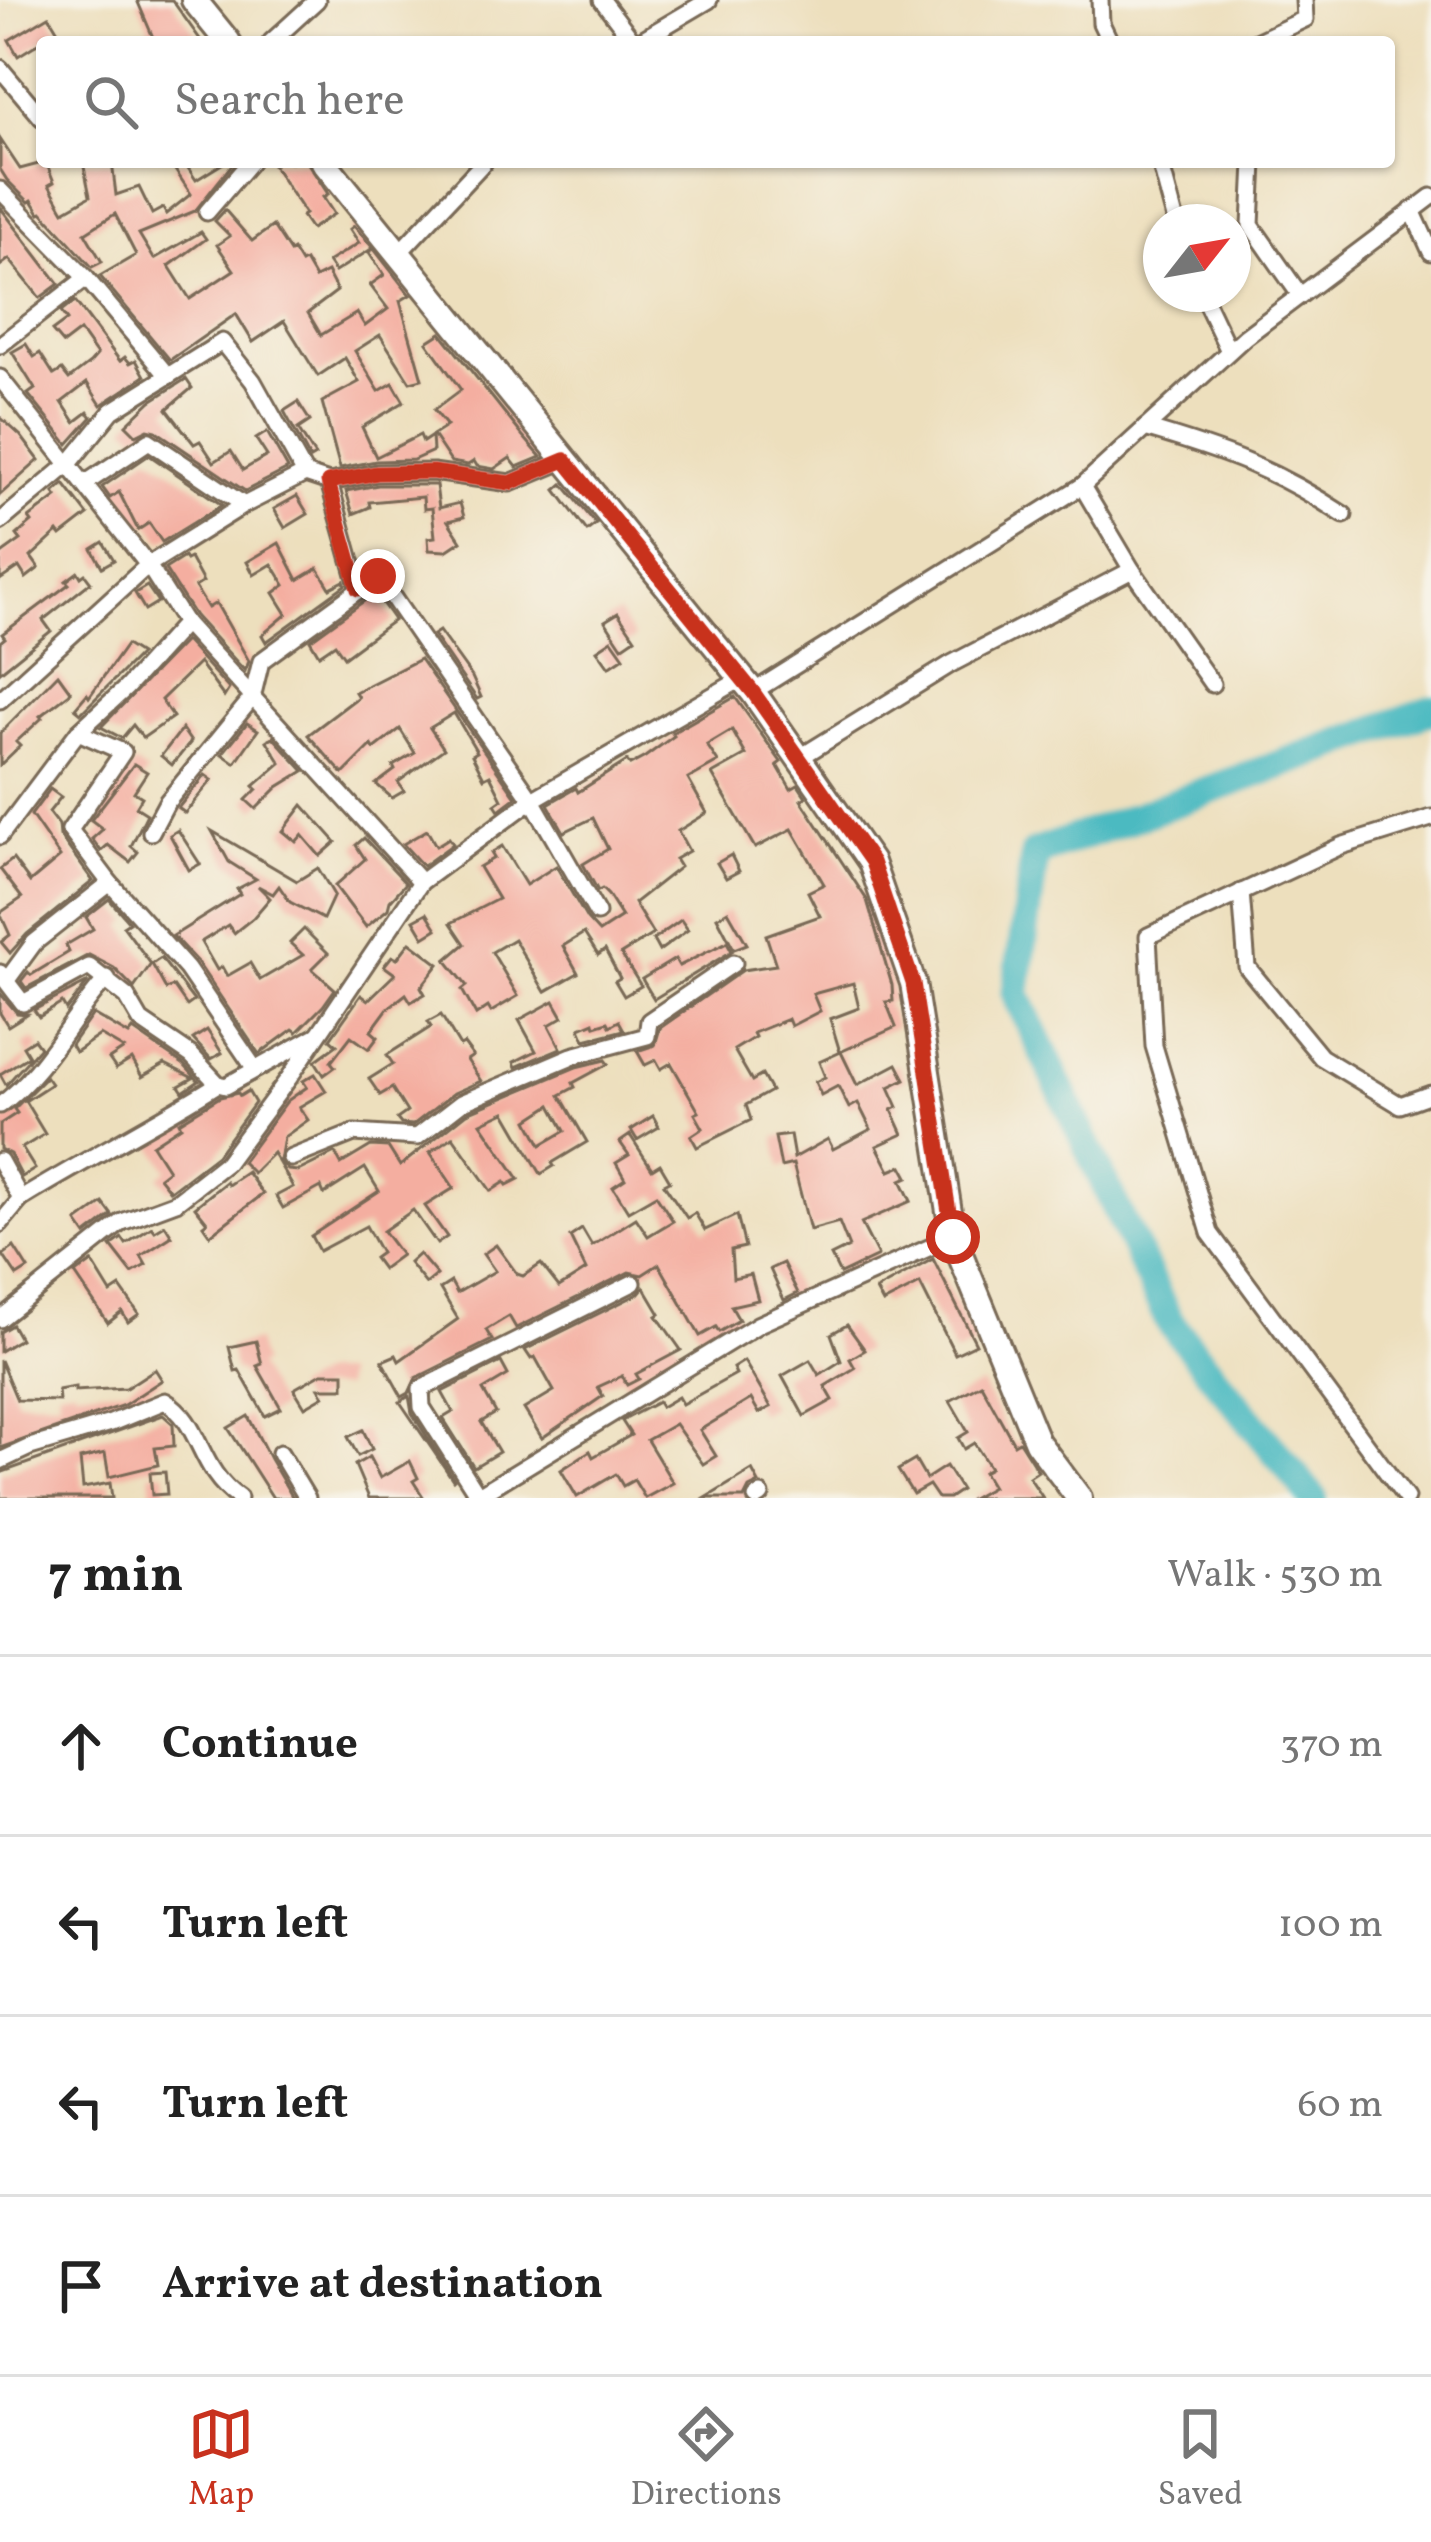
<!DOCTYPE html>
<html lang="en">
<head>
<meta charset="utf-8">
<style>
	body { margin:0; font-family:Vollkorn,serif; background:#f2f2f2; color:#222 }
	.compass { position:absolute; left:1143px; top:204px; width:108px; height:108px; border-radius:50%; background:#fff; box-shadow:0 3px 9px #0004; rotate:59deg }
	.stop { position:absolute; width:36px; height:36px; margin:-27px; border:9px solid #c8321e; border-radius:50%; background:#fff }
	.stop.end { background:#c8321e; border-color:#fff; box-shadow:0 3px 12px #0008 }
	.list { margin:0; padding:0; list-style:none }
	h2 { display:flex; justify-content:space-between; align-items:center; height:156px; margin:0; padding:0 48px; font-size:51px }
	h2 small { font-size:39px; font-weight:400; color:#767676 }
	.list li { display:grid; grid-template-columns:78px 1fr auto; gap:36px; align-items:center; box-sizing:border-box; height:180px; padding:0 48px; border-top:3px solid #e0e0e0 }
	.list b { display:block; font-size:45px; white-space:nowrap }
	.list em { font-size:39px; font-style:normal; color:#767676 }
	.icon { flex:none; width:66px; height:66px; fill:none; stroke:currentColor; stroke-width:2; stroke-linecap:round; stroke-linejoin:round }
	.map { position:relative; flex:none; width:1431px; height:1498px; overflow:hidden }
	.search { position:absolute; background:#fff; box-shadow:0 3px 9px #0004; left:36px; right:36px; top:36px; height:132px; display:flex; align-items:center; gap:30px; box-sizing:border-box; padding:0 42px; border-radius:12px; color:#767676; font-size:45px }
	.sheet { height:876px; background:#fff }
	nav { display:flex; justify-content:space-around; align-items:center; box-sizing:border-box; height:168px; border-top:3px solid #e0e0e0; background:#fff; font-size:33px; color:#767676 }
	nav a { display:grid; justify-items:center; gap:6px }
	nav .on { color:#c8321e }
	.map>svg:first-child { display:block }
</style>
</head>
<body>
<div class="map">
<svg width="1431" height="1498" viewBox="0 0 1431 1498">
	<rect width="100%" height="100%" fill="#f7f3e8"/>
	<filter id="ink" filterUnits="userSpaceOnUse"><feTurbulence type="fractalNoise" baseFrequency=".00833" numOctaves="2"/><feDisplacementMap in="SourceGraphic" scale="24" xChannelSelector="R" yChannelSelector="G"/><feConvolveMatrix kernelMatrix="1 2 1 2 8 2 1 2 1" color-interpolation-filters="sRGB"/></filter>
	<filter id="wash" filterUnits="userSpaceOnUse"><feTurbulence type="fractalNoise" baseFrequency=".004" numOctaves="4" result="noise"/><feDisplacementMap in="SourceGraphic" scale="48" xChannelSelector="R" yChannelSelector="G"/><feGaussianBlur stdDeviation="2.7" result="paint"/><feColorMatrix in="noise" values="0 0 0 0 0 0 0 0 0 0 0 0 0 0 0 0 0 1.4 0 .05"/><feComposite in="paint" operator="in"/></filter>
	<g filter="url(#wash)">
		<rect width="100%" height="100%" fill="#eddfbd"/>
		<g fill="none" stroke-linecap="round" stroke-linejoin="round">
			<!-- river -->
			<polyline stroke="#4bbac1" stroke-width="30" points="1313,1498 1169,1321 1016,994 1035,853 1431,710"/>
		</g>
		<g id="blocks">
			<!-- building -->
			<g fill="#f4aea0" fill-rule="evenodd">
				<polygon points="137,0 172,0 202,42 155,42"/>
				<polygon points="49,16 58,31 18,56 9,40"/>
				<polygon points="0,139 20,169 46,162 54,182 49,185 64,211 90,196 83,162 112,162 116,195 139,187 152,214 163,208 166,214 191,194 173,167 184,162 196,180 225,162 234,162 195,211 139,234 154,259 201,232 206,239 169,266 190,299 234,270 217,245 230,236 215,221 225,210 252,241 273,226 290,252 293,250 301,263 305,261 315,278 327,272 337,291 308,313 321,335 357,313 365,326 388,309 370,285 384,275 369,252 374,249 410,295 400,301 422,379 410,382 380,335 355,351 379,391 393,383 404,402 362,427 376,457 420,435 423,442 432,436 433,451 413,460 376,461 340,468 322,402 359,382 345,358 318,376 284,321 253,342 236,314 170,360 100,276 136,255 115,214 85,233 102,262 92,267 42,212 40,213 32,200 29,202 7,180 0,169"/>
				<polygon points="271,162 307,162 328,194 323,197 334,214 311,229 302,216 305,214"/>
				<polygon points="0,207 59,284 40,298 9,259 0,266"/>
				<polygon points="354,226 373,248 335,272 328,262 359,243 350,229"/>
				<polygon points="75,301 120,361 125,357 130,363 136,360 145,376 101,405 87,383 62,402 75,422 88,412 92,417 68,444 28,394 35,389 12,352 26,344 34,357 40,353 54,375 62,370 69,379 90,363 97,355 80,331 63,344 52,331 67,320 61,312"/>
				<polygon points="441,333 522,435 541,457 517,467 510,458 494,469 477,466 474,461 468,465 451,462 433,435 447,426 434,410 461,390 427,342"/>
				<polygon points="186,379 192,388 167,409 194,444 200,441 214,462 231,451 243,470 267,456 256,439 267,432 288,469 245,491 156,431 148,429 136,435 126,425 151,401"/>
				<polygon points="298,402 310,421 298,429 315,456 310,459 284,411"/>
				<polygon points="0,417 21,436 39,460 0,495"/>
				<polygon points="149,455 222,505 162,542 149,523 138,530 119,492 110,498 102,487"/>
				<polygon points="64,484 88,515 61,536 58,532 31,557 39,568 26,578 19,567 0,580 0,555 21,540 17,535 32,522 29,518 57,497 54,493"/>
				<polygon points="563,484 596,524 587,531 556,490"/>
				<polygon points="378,485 436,485 439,508 460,503 464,517 448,521 461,541 446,551 429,550 428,538 435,537 432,508 424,509 423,497 369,502 370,507 353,514 346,491"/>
				<polygon points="297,496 308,514 285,528 274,509"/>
				<polygon points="103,542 114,560 102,567 92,549"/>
				<polygon points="279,543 298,580 318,568 330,588 344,581 345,585 266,642 262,635 287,614 274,593 285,585 272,564 254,575 247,562"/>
				<polygon points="184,557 186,560 190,558 203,582 195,587 208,608 216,603 249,661 245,671 195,616 165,569"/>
				<polygon points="78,572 81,577 85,574 91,582 43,620 51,631 0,672 0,642 5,638 2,634 69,584 66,581"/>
				<polygon points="147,586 158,602 145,610 135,593"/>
				<polygon points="375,593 394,620 344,657 335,644 319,655 310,640"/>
				<polygon points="618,613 635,638 622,647 605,621"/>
				<polygon points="439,631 472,677 481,697 477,699 433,635"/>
				<polygon points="612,640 624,657 609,667 597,650"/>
				<polygon points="185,641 229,689 224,697 199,663 161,700 173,717 143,738 133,725 122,738 101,727"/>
				<polygon points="126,645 140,654 81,713 75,708 87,694 89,697"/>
				<polygon points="420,659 516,797 499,810 495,804 502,799 490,775 484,778 472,755 477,752 454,713 430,728 444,749 398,782 404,791 392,798 376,784 395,770 393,766 415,753 400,729 374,749 372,745 343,774 308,735 358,697 355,692"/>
				<polygon points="58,674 71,692 40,716 42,718 16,742 20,746 0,765 0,733"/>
				<polygon points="735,697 781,762 777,765 791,789 798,785 806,797 801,800 867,900 892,985 893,1001 886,1002 896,1027 840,1052 830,1019 859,1008 853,983 813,994 820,1011 791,1026 788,1019 753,1033 755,1037 734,1050 752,1081 762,1075 771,1091 746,1105 751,1120 697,1147 691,1136 703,1128 695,1114 699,1112 671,1063 661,1069 656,1060 645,1065 637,1051 655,1045 660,1028 743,970 776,965 766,935 820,916 808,892 824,884 792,829 755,848 712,774 746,755 732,730 707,745 718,762 688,779 707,813 678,831 689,851 675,859 680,867 634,903 653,934 621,954 641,986 624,996 615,981 620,978 605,950 598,955 584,933 563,946 578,973 545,992 514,939 492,952 518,996 491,1012 488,1007 476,1015 462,990 467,986 446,960 465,944 451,923 498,899 479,867 494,858 491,853 502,846 526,885 556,866 587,919 599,932 622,917 608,895 602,889 598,891 583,864 608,849 593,818 564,832 548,804 576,788 578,792 627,761 630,765 645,757 674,736 672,733"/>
				<polygon points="247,723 258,730 235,763 222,754"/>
				<polygon points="182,729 191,742 172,765 161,756"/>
				<polygon points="273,737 304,771 278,787 256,809 246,800 257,789 254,786 281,763 267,741"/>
				<polygon points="134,764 147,772 134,792 142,797 136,807 147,814 131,846 138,852 130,862 108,845 101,851 92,839 103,829 91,820"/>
				<polygon points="205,775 212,780 185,813 178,808"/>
				<polygon points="50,789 61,797 49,812 59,825 60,836 93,881 27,934 10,953 1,942 10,935 0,913 22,898 0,869 13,859 30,882 60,857 31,815"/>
				<polygon points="303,805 336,842 320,856 302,835 296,842 283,831"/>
				<polygon points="178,830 200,864 189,870 170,835"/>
				<polygon points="427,830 436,846 449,838 453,844 423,866 403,844"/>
				<polygon points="212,831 297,881 318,868 334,895 323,919 290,902 279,886 273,894 258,886 270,898 253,918 234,933 228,925 201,942 217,970 222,967 227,976 250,963 260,980 303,955 290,943 304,929 328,953 312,969 335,989 323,1006 297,1032 293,1029 259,1054 197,962 173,936 240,894 237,889 256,879 229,862"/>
				<polygon points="364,838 406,883 390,901 388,909 366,927 335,886 365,859 356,845"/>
				<polygon points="731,855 739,871 726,878 717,863"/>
				<polygon points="109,899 129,922 123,926 151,964 134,988 114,968 89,955 26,988 21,981 28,972 31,975 69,952 66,945 93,929 86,917"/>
				<polygon points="728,911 747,944 734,949 717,917"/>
				<polygon points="427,913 437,929 424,937 414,920"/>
				<polygon points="681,920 688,930 659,951 653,940"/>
				<polygon points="410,942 439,964 421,987 425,994 411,1002 406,994 388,1008 371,1031 378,1037 369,1049 351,1036 331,1062 335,1067 324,1075 315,1061 337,1045 330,1039 361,995 368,1000 395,974 384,966 392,956 397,959"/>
				<polygon points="727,942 732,951 654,999 642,979 675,959 679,966"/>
				<polygon points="161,958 194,1001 187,1006 173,986 166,989 152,964"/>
				<polygon points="88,982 66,1010 62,1003 39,1017 34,1010"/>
				<polygon points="0,993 17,1013 27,1014 8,1026 0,1013"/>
				<polygon points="554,1001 563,1017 549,1025 561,1048 516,1067 514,1062 536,1051 519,1020"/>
				<polygon points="93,1014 129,1035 133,1030 183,1064 199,1081 183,1092 179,1086 193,1078 165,1064 142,1077 132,1059 116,1069 109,1059 124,1049 100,1035 75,1052 71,1045"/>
				<polygon points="441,1015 460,1046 464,1044 473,1056 467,1060 481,1081 454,1093 413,1125 401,1124 397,1119 407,1112 392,1088 380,1095 369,1079 393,1064 387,1055 431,1027 428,1022"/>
				<polygon points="619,1021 624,1030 585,1040 580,1028 594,1022 595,1026 608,1022 610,1026"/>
				<polygon points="207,1030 222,1053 211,1059 193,1039"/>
				<polygon points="34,1039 40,1047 6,1085 0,1074 29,1056 23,1046"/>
				<polygon points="841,1052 857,1085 897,1064 905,1079 889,1087 898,1107 892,1110 903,1134 877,1146 890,1171 902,1166 908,1177 901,1180 911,1201 861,1223 878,1256 840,1274 831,1256 849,1247 839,1222 810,1230 793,1164 781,1167 775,1137 790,1135 794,1158 828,1139 833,1149 871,1129 858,1103 849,1108 838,1086 821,1095 815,1082 825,1077 819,1062"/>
				<path d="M 605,1060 L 608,1064 L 573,1083 L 575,1087 L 560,1095 L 587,1142 L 552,1163 L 554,1166 L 541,1174 L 505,1112 L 481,1123 L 519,1179 L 507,1185 L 505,1182 L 491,1191 L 453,1137 L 430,1152 L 454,1188 L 425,1206 L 447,1237 L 437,1244 L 413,1210 L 383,1231 L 401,1255 L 382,1269 L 374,1258 L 381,1253 L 366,1226 L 319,1251 L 311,1236 L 379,1191 L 365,1168 L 324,1194 L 321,1187 L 283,1208 L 276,1196 L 293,1187 L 273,1153 L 253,1173 L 242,1162 L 287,1101 L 307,1087 L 303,1081 L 315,1074 L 326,1091 L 299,1107 L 308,1120 L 284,1137 L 280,1161 L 288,1170 L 298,1171 L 335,1153 L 341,1164 L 371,1146 L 388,1147 L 400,1166 L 467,1113 L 576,1067 ZM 551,1105 L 565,1131 L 541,1145 L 528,1120 Z"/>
				<polygon points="46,1077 51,1084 25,1101 45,1134 22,1148 35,1169 22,1177 10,1154 0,1149 0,1124 17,1113 14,1109"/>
				<polygon points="248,1091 255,1103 217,1155 170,1191 159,1177 168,1170 152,1145 181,1126 179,1122 220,1097 238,1093 240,1096"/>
				<polygon points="653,1116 659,1127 637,1140 631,1130"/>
				<polygon points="630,1135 652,1169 660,1164 670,1181 664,1184 687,1218 695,1213 705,1230 737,1215 745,1247 731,1250 733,1278 751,1274 758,1300 731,1306 739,1320 719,1332 716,1327 700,1336 659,1264 642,1275 629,1272 516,1328 509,1316 486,1330 492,1340 416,1378 409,1393 402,1397 382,1361 396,1355 399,1361 458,1319 440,1289 451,1282 457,1293 495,1271 483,1254 496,1245 517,1274 523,1276 541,1264 559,1287 586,1270 570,1237 582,1229 592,1246 636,1218 648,1236 673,1221 656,1195 628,1211 613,1187 625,1179 616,1163 629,1155 620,1142"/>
				<polygon points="247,1172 263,1194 210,1235 203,1225 207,1222 195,1207 226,1182 228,1185"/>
				<polygon points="103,1203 112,1215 86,1235 77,1222"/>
				<polygon points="165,1225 172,1236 141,1256 146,1265 132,1273 111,1246 122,1238 126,1244 152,1227 155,1231"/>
				<polygon points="14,1247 28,1269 17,1276 3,1255"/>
				<polygon points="419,1254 437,1275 426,1284 409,1263"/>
				<polygon points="933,1259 976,1344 955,1354 920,1284 883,1303 876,1290"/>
				<polygon points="92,1262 111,1293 120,1287 139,1314 128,1322 122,1312 108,1323 75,1274"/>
				<polygon points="783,1263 798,1293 784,1300 770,1269"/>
				<polygon points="644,1287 660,1314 657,1316 681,1350 636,1374 639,1379 627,1385 622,1376 598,1387 603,1396 542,1438 524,1409 554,1391 535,1357 531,1359 525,1350 638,1294"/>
				<polygon points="12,1325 20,1339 0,1351 0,1332"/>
				<polygon points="847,1325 865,1350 850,1359 855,1368 825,1386 833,1400 804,1416 782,1376 810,1360 819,1375 841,1361 831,1334"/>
				<polygon points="256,1341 262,1364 257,1366 281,1408 265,1416 239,1370 235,1371 229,1347"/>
				<polygon points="0,1360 17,1400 59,1401 58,1390 75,1387 75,1391 126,1388 155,1369 162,1380 124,1405 0,1448"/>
				<polygon points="744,1361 771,1407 759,1413 751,1399 700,1430 716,1456 703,1464 675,1424 647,1440 673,1483 645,1498 634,1480 623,1486 616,1474 577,1497 561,1470 590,1451 593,1457 631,1435 622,1421 633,1415 658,1402 661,1407 678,1397 682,1404 736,1374 733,1368"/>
				<polygon points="501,1362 508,1375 483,1390 496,1413 481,1422 499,1452 474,1467 443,1418 453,1412 442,1392"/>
				<polygon points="322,1373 344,1373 344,1388 319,1388 324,1396 305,1407 294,1389"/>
				<polygon points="981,1384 1014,1444 1019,1441 1038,1471 1029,1477 1043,1498 973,1498 992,1487 983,1472 990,1468 974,1443 964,1449 958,1438 968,1432 950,1401"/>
				<polygon points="409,1396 412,1413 454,1479 453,1480 400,1402"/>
				<polygon points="163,1415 173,1424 174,1446 155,1448 158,1465 109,1477 105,1453 80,1459 83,1488 110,1483 112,1498 0,1498 0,1473"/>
				<polygon points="248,1416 270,1459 293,1498 273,1498 228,1428"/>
				<polygon points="363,1430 372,1449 358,1456 348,1437"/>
				<polygon points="369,1457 380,1478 410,1461 418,1478 413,1481 424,1498 369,1498 355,1465"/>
				<polygon points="915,1460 926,1479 946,1466 961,1490 949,1498 938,1498 929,1485 913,1494 898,1470"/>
				<polygon points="752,1470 759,1483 749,1488 744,1498 706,1498"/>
				<polygon points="165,1472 167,1494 152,1495 150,1473"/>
			</g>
		</g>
	</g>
	<g filter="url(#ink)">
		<use href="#blocks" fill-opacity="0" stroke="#796956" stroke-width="3"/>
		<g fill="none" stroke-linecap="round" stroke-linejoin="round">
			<!-- street casing -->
			<g stroke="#796956" stroke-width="21">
				<g id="street">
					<polyline points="602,0 634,42"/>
					<polyline points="1100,0 1101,23 1110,42"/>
					<polyline points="271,42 317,0"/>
					<polyline points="638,42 709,0"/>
					<polyline points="1256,42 1305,19 1304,0"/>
					<polyline points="0,68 42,118"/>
					<polyline points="1160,162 1176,222"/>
					<polyline points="1254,162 1251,225 1300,295"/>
					<polyline points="0,190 86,278 168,376"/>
					<polyline points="1412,210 1431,252"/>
					<polyline points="207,212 250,162"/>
					<polyline points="398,254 484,162"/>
					<polyline points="1202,294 1229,351"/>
					<polyline points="0,345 86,278"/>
					<polyline points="0,378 148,565 185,623 421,882"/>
					<path d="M 1145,428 C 1224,451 1274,469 1344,515"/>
					<polyline points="329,482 359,589"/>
					<polyline points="86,483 149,441 244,505"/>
					<polyline points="1082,486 1132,570 1212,684"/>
					<polyline points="0,522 69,464 112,411 222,342 253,381 305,474"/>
					<polyline points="753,692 1082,486 1245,337 1431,197"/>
					<polyline points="0,700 148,565 244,505 305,474 329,482 377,473 433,472 510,483 565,460"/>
					<polyline points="78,732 123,752 70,830 110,883"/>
					<polyline points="799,758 951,664 1132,570"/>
					<polyline points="151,832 167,802 252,698 261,661 378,576 532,800 597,913"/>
					<polyline points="0,836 78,732 126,688 185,623"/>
					<polyline points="1241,892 1247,967 1321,1057 1400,1105 1431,1094"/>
					<polyline points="0,973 23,1003 89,967 127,997 141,1021 191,1055 218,1084 226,1086 316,1036"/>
					<polyline points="7,980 34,943 110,883 187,969 255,1069"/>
					<path d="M 0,1105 C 42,1076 72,1016 107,978"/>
					<polyline points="291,1158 354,1133 417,1137 461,1103 572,1056 647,1036 649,1021 734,963"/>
					<polyline points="0,1161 21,1199 0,1224"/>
					<path d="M 21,1199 C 86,1159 153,1125 218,1084"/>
					<polyline points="0,1319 122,1222 176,1202 226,1163 289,1078 421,882 532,800 743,678"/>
					<polyline points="280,1453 307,1498"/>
					<path d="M 0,1461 L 30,1447 L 111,1423 L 165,1401 C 202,1423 197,1469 239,1498"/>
					<polyline points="478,1495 422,1407 421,1389 633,1283"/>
					<polyline points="474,1498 759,1324 953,1237"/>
					<polyline points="756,1498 761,1495"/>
					<polyline points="1406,1498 1210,1233 1154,1046 1148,936 1341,846 1431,818"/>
				</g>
			</g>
			<!-- primary casing -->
			<g stroke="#796956" stroke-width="30">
				<g id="primary">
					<polyline points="194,0 228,42"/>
					<polyline points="324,162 753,692 871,862 913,983 953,1237 1037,1442 1079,1498"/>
				</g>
			</g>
			<!-- street -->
			<use href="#street" stroke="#fff" stroke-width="15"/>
			<!-- primary -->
			<use href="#primary" stroke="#fff" stroke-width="24"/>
		</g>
	</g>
	<g fill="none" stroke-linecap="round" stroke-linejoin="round" filter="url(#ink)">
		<!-- route -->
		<polyline stroke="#c8321e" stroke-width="15" points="378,576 358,589 328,482 377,473 433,472 510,483 565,460 753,692 872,862 913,983 953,1237"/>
	</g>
</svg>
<svg class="compass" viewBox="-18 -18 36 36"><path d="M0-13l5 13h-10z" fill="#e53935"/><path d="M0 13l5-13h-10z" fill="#767676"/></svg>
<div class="stop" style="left:953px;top:1237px"></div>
<div class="stop end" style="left:378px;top:576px"></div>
<div class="search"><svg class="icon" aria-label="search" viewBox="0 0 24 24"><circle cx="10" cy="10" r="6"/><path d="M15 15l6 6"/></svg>Search here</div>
</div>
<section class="sheet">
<h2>7 min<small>Walk · 530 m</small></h2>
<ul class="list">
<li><svg class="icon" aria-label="ahead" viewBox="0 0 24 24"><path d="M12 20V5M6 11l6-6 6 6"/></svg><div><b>Continue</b></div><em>370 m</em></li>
<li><svg class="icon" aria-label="left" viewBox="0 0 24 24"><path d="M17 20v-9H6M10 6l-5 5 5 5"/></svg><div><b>Turn left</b></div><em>100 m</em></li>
<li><svg class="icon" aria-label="left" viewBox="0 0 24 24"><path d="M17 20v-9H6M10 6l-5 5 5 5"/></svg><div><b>Turn left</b></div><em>60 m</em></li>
<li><svg class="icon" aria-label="arrive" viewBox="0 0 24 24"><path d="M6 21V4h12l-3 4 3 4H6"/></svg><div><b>Arrive at destination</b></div></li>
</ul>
</section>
<nav>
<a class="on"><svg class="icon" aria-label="map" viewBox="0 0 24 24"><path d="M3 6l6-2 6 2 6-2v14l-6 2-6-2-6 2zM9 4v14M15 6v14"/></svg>Map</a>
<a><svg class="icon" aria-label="directions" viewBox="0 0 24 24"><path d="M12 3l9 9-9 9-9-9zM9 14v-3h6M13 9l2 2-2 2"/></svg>Directions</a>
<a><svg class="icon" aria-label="saved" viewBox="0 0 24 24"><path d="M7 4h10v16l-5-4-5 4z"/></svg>Saved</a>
</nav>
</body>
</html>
